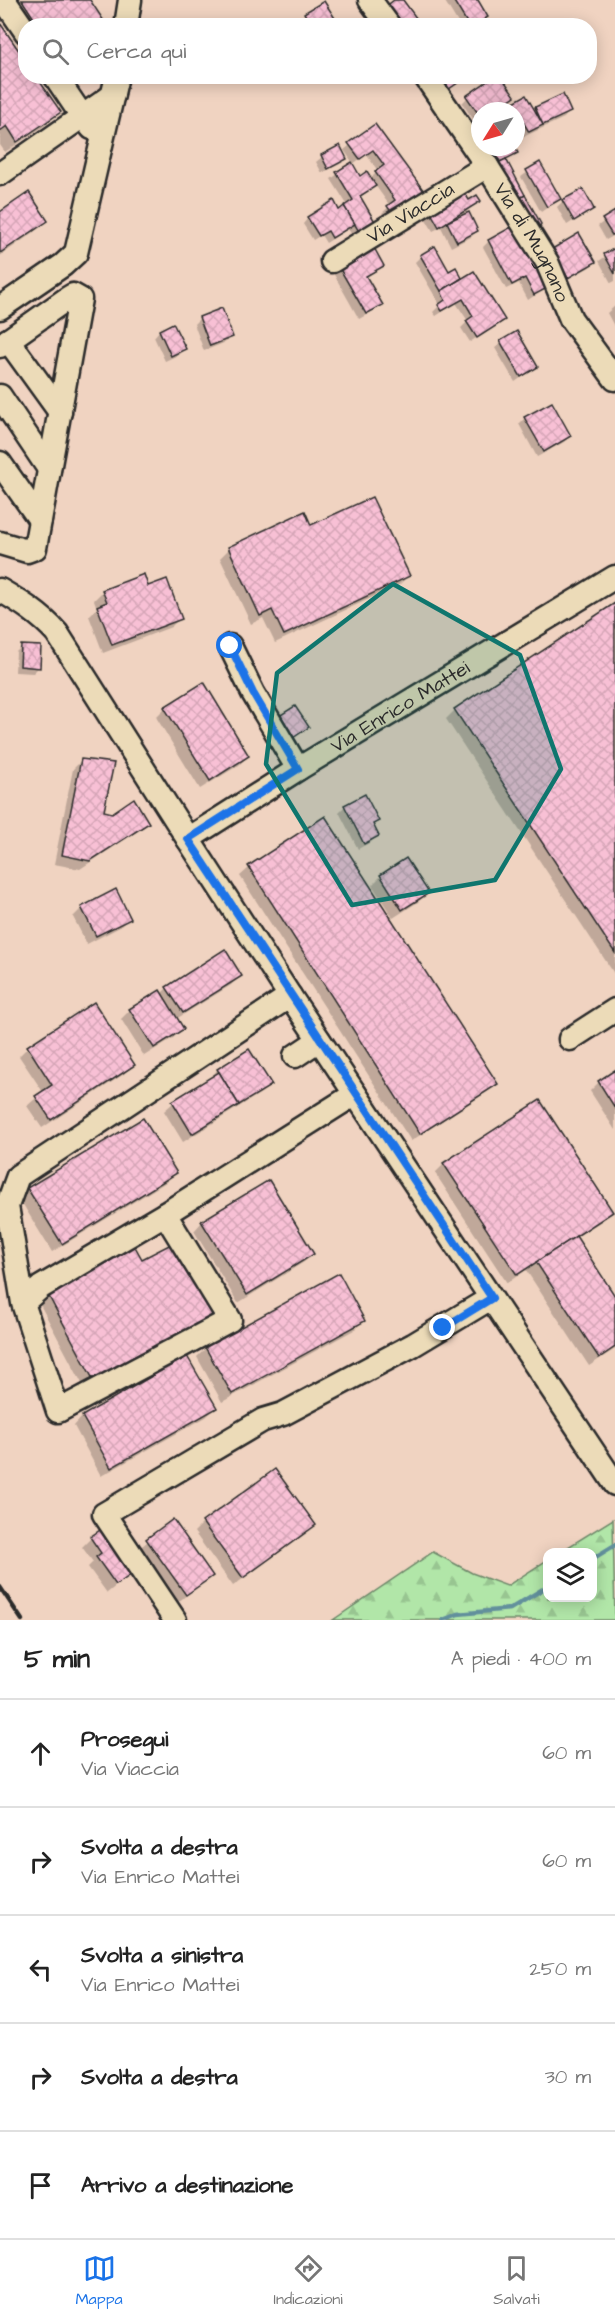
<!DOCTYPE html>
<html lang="it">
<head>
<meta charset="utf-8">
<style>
	body { margin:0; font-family:"Architects Daughter",sans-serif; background:#f2f2f2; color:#222 }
	.controls { position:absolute; right:18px; bottom:18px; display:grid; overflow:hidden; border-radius:12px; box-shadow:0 3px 15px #0003 }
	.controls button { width:54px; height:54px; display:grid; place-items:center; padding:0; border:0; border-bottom:2px solid #e0e0e0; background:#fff; color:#222; font:30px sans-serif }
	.compass { position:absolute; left:471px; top:102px; width:54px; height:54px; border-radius:50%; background:#fff; box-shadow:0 3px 15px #0003; rotate:233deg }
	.stop { position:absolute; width:18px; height:18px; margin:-14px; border:4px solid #1a73e8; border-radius:50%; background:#fff }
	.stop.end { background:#1a73e8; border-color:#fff; box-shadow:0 2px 6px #0008 }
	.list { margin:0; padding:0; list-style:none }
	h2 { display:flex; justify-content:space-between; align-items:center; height:78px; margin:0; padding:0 24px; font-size:26px }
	h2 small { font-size:20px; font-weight:400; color:#767676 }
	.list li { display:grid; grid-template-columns:39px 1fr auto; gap:18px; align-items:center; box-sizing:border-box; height:108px; padding:0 24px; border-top:2px solid #e0e0e0 }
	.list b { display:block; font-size:22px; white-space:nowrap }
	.list p { margin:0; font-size:20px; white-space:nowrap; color:#767676 }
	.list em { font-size:20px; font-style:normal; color:#767676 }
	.icon { flex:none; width:33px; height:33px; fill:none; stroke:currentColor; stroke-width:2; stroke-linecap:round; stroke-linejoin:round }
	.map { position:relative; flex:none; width:615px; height:1620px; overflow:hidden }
	.search { position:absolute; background:#fff; box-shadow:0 3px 15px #0003; left:18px; right:18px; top:18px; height:66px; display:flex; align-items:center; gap:15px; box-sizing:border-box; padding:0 21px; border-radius:24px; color:#767676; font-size:22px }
	.sheet { height:618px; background:#fff }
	nav { display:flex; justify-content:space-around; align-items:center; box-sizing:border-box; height:84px; border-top:2px solid #e0e0e0; background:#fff; font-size:16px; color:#767676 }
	nav a { display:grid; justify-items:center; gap:3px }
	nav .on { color:#1a73e8 }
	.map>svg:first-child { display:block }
</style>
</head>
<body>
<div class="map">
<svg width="615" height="1620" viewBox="0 0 615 1620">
	<defs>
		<pattern id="forest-firs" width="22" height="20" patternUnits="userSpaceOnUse" patternTransform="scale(1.5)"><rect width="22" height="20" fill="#b1e6a8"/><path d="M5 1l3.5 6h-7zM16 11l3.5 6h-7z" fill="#98c591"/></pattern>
		<pattern id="building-cross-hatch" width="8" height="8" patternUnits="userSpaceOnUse" patternTransform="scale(1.5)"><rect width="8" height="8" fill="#f8c0d5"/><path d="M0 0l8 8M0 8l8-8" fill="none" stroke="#d5a5b7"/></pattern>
	</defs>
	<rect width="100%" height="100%" fill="#f0d3c1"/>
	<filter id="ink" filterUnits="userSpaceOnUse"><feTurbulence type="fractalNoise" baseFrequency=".0167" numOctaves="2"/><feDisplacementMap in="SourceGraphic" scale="12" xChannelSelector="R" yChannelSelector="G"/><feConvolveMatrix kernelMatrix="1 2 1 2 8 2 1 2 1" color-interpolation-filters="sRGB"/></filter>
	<g filter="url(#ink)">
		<!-- forest -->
		<polygon fill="url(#forest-firs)" stroke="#6e886a" stroke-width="1.5" points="613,1519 615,1620 333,1620 433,1552 472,1573 507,1586 547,1560 548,1598 592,1598 592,1552 560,1552"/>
		<!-- shadow -->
		<g fill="#0003" fill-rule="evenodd">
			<polygon points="2,0 88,0 97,26 26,26"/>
			<polygon points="444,0 476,0 486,16 475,26 460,26"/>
			<polygon points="305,14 333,26 303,26 299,20"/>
			<polygon points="0,26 26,76 59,112 47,124 5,152 0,145"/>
			<polygon points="562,96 569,112 564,118 523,137 516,125 516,111 507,110 526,97 534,109"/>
			<polygon points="467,98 507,101 493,111 480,111 480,120 476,123 462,103"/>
			<path d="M 375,126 L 422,191 L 386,218 L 382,213 L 390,206 L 375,185 L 359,198 L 375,225 L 355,239 L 348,229 L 326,243 L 321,235 L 313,240 L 303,224 L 308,218 L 339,212 L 348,206 L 331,179 L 353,163 L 344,150 ZM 366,154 L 378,171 L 370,179 L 359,178 L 352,165 Z"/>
			<polygon points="322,157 345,158 340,164 322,173 316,162"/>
			<polygon points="539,164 559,199 541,212 521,177"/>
			<polygon points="479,201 467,211 477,231 471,237 451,247 441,227 433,231 424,216 430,210"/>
			<polygon points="563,201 592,209 567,225 557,207"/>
			<polygon points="615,213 615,235 606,240 598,226"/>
			<polygon points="0,214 46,221 34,232 0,256"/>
			<polygon points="489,241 547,287 528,300 519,283 506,289 483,247"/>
			<polygon points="615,250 615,281 611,283 599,261"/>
			<polygon points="421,256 449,273 455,269 462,280 503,320 470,342 461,328 468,321 456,303 436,316 433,312 440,305 415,262"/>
			<polygon points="547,256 594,262 588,268 562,282"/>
			<polygon points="338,265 383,266 366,278 381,305 375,310 359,319 332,271"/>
			<polygon points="615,306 615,328 607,313"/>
			<polygon points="200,318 232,336 226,342 204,351 194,324"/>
			<polygon points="159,331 184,349 178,355 165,361 154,337"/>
			<polygon points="516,333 536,367 515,382 495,348"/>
			<polygon points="551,404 570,436 564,442 537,457 519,424 525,418"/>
			<polygon points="310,527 408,576 399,585 275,643 263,618 251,624 220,558 229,549"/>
			<polygon points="147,588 180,618 171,627 103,653 89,616 97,608 94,600 103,591"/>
			<polygon points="615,604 615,975 446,719 455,710"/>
			<polygon points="22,646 39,667 33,673 15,672 16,652"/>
			<polygon points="203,684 248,756 239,765 200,789 156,717 165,708"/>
			<polygon points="82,760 102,812 147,823 138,831 80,869 54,864 73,769"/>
			<polygon points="345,806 377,820 372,825 377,836 371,842 358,849 339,812"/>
			<polygon points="325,818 496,1083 487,1092 411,1141 240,876 249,868"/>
			<polygon points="406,860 427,893 418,902 393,918 372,885 381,876"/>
			<polygon points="82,908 129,918 120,927 87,944 73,917"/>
			<polygon points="240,976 231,985 176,1019 182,1029 173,1038 144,1056 121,1019 130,1010 161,994 167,988"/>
			<polygon points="28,1047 133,1065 124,1074 42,1128 27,1106 43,1092 19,1056"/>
			<polygon points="249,1051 270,1084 261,1093 183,1142 164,1111 173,1103 209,1080 217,1070"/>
			<polygon points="615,1072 615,1130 590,1091 599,1082"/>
			<polygon points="444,1164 611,1211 603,1220 575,1238 615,1299 615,1349 589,1366 526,1270 507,1283 435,1173"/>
			<polygon points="175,1173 166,1182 52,1252 19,1198 28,1189"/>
			<polygon points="202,1222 312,1254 304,1262 238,1303 194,1231"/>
			<polygon points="141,1261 217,1315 85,1389 37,1299"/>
			<polygon points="363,1321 354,1330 222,1402 197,1357 206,1348"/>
			<polygon points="215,1408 206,1417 101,1476 74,1426 82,1417"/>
			<polygon points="173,1522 211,1575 177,1603 138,1549"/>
			<polygon points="203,1523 314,1525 305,1534 233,1586 194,1532"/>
			<polygon points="91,1538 136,1570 107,1593 88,1567 93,1562 82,1547"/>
		</g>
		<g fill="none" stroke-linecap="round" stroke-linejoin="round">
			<!-- stream -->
			<g stroke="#62909c" stroke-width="4.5">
				<polyline points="592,1559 615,1545"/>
				<polyline points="443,1620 458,1614 510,1609 548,1586"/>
			</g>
		</g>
		<!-- building -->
		<g fill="url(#building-cross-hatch)" stroke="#2b2b2b" stroke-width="1.5">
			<polygon points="22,0 90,0 104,21 97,26 39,26"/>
			<polygon points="394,0 403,0 422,26 397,26 384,8"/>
			<polygon points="453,0 478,0 488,17 474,26 469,26"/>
			<polygon points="324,1 338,23 334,26 312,26 304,13"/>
			<polygon points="0,23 26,61 26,76 36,76 61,112 17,142 7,126 0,131"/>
			<polygon points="435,76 459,76 462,80 446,91"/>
			<polygon points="495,76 501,76 515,96 493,111 480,111 480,116 466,96"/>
			<polygon points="563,94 571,112 543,125 535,107"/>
			<polygon points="526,95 543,125 529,132 512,103"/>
			<polygon points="375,124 424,191 392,213 387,206 395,200 375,172 384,165 373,150 360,159 348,143"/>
			<polygon points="340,145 347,159 328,169 321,155"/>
			<polygon points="482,147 515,147 518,153 500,162 495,152 487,157"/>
			<polygon points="495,152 500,162 506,159 525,195 514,202 487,157"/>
			<polygon points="352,162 360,176 367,171 376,186 360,196 377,225 361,235 344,206 353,200 336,172"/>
			<polygon points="540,162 561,199 547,207 526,170"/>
			<polygon points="462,189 469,200 477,195 481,201 439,227 429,209"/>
			<polygon points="583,189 594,209 574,221 562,200"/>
			<polygon points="29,192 48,221 0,253 0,212"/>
			<polygon points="525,195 541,224 536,234 514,202"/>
			<polygon points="334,200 339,210 344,206 355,224 332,238 328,231 319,236 307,217"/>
			<polygon points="615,211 615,234 612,235 602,219"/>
			<polygon points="469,212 478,231 457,242 447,222"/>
			<polygon points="515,225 549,287 534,295 525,278 512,285 488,240"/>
			<polygon points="579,233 596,262 568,278 552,249"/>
			<polygon points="372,244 384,266 366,276 383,305 366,314 337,264"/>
			<polygon points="435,246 449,271 456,267 462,278 441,291 420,255"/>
			<polygon points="615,248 615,274 604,254"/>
			<polygon points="474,271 505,320 477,338 466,321 473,316 463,299 442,311 438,305 445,300 441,291"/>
			<polygon points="222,308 233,337 210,346 199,317"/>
			<polygon points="173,323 186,349 171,356 159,330"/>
			<polygon points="517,331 538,367 521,377 500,341"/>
			<polygon points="552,402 571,436 544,452 524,417"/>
			<polygon points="372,497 410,576 284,635 272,610 260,616 228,547 305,511 311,525"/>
			<polygon points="144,574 148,586 167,579 182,619 112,645 97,606 107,602 102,590"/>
			<polygon points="615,603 615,953 454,709"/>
			<polygon points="21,645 41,646 40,668 20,666"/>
			<polygon points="204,682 249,756 210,781 164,707"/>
			<polygon points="295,706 309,727 290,740 276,718"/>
			<polygon points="81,759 114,763 104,811 112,813 134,798 149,823 90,861 62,855"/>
			<polygon points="365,794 379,821 373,824 379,836 364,844 344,805"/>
			<polygon points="325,816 498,1084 420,1134 248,866"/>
			<polygon points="406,858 429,893 402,910 380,875"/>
			<polygon points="116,889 131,919 96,936 81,907"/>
			<polygon points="225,949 242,976 183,1013 166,987"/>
			<polygon points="160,990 184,1029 154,1048 129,1009"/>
			<polygon points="94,1002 135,1065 51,1120 35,1096 52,1085 27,1046"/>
			<polygon points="249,1049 272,1085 239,1105 217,1069"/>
			<polygon points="615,1070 615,1108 598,1081"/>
			<polygon points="219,1072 239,1105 192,1134 172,1101"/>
			<polygon points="540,1100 613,1212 517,1275 443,1163"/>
			<polygon points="143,1118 177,1173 62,1244 27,1188"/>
			<polygon points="269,1180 314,1254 247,1295 201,1221"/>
			<polygon points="576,1236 615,1296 615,1347 599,1358 536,1262"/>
			<polygon points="179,1240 219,1315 94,1381 45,1289 133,1243 142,1259"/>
			<polygon points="339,1273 365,1321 232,1394 205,1347"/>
			<polygon points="187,1356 217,1408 111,1468 82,1416"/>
			<polygon points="275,1469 316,1525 243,1578 202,1522"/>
			<polygon points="173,1519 213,1576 186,1595 146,1539"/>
			<polygon points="106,1526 138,1570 116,1585 96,1557 101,1553 90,1537"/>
		</g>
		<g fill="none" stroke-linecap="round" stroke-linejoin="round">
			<!-- minor casing -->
			<g stroke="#2b2b2b" stroke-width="27">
				<g id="minor">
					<polyline points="4,0 26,32"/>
					<polyline points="370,0 389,26"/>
					<polyline points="126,26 130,0"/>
					<polyline points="55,76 82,116 92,128"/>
					<path id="s1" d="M 425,76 L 487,166 L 547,262 L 571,319 L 615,379"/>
					<polyline points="0,174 113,95"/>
					<path id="s2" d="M 332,261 L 487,166"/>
					<polyline points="0,308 63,265 76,253 117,76"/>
					<polyline points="8,340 60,412"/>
					<polyline points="0,346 68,298 73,295 80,299 35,548 27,551 0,543"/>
					<polyline points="0,396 49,469"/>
					<polyline points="0,463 40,520"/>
					<path d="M 0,590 C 22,603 40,614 57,633 L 188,839 L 290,996 L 615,1484"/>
					<polyline points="230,646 253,693 298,769"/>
					<path id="s3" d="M 188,839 L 298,769 L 615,577"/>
					<polyline points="570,1039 615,1010"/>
					<polyline points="295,1056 319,1040"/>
					<polyline points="165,1214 355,1094"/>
					<polyline points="23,1303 41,1287 165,1214 230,1320 58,1411 23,1303 7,1206 18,1176 290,996"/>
					<polyline points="175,1620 104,1514 263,1420 283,1414 413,1345 491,1298"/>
				</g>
			</g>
			<!-- minor -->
			<use href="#minor" stroke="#ecdbb8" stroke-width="22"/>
			<!-- rail -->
			<polyline stroke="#2b2b2b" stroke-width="4.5" points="0,1587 22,1620"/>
		</g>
	</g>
	<g fill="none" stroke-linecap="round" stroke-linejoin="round" filter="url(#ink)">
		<!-- route -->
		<polyline stroke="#1a73e8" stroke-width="8" points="230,646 253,693 298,769 188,839 492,1298 443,1328"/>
	</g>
	<!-- marked area -->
	<path fill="#0f766e" fill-opacity="0.2" stroke="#0f766e" stroke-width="4.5" stroke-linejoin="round" d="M 393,584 L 520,655 L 561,769 L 495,880 L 352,905 L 266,764 L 277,673 Z"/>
	<g text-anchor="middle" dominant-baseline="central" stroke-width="4.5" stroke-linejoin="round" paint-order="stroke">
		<!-- street labels -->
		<g font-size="20" fill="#2b2b2b" stroke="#ecdbb8">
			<text stroke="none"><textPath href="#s2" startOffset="92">Via Viaccia</textPath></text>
			<text stroke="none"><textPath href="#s1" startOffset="198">Via di Mugnano</textPath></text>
			<text stroke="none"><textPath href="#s3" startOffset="250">Via Enrico Mattei</textPath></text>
		</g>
	</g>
</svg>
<div class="controls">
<button><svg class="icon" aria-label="layers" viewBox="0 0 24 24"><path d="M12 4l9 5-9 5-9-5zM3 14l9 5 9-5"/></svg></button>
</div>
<svg class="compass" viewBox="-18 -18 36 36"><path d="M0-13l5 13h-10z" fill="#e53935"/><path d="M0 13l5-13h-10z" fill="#767676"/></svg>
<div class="stop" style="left:230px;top:646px"></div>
<div class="stop end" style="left:443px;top:1328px"></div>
<div class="search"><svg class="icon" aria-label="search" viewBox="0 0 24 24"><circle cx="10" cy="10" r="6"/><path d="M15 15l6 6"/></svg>Cerca qui</div>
</div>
<section class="sheet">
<h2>5 min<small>A piedi · 400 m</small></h2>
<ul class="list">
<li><svg class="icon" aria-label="ahead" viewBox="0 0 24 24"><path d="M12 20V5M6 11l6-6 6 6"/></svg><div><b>Prosegui</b><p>Via Viaccia</p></div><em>60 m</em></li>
<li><svg class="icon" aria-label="right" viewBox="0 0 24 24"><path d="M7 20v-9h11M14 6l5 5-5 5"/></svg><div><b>Svolta a destra</b><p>Via Enrico Mattei</p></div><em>60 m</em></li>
<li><svg class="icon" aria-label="left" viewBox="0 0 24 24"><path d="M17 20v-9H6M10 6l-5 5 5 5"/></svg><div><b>Svolta a sinistra</b><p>Via Enrico Mattei</p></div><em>250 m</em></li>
<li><svg class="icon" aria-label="right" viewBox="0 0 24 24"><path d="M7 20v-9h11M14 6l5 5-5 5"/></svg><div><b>Svolta a destra</b></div><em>30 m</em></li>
<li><svg class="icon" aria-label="arrive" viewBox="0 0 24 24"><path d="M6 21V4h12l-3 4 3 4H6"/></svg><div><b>Arrivo a destinazione</b></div></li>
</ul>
</section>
<nav>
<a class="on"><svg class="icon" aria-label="map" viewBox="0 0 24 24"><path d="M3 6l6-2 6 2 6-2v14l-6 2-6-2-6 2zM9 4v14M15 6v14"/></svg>Mappa</a>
<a><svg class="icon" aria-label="directions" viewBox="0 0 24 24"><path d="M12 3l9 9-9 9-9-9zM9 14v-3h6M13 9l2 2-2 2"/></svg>Indicazioni</a>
<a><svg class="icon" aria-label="saved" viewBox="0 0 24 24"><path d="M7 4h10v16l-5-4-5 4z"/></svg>Salvati</a>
</nav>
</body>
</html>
